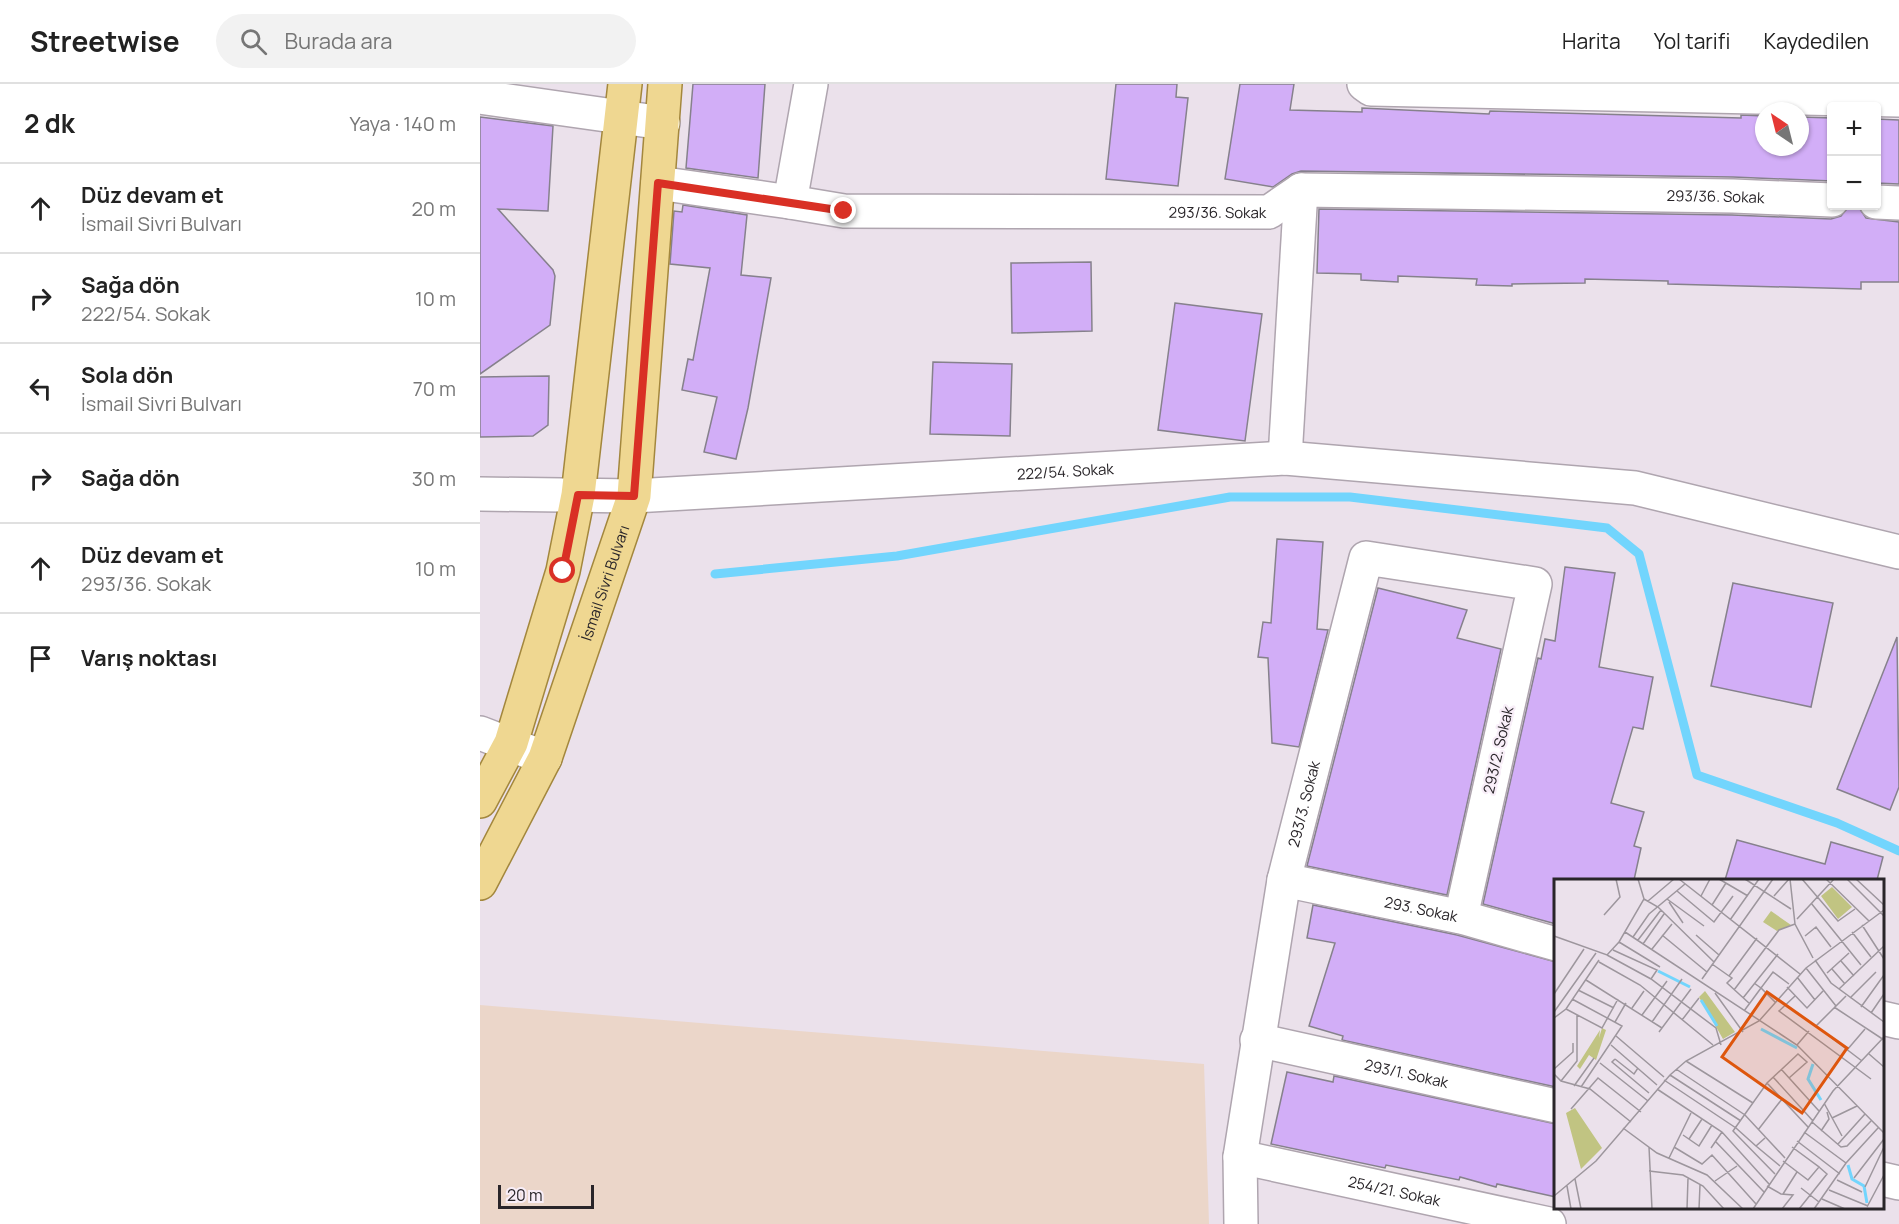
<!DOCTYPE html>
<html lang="tr">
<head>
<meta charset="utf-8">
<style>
	body { margin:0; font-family:Manrope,sans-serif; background:#f2f2f2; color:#222 }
	.controls { position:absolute; right:18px; top:18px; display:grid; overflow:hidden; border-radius:6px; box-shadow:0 2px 4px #0004 }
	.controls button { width:54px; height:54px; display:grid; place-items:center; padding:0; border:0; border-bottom:2px solid #e0e0e0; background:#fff; color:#222; font:30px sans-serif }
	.compass { position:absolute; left:1275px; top:18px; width:54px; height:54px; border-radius:50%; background:#fff; box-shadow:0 2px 4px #0004; rotate:325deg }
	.scale { position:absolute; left:18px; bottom:15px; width:96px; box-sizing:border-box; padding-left:6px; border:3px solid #292529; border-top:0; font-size:16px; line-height:21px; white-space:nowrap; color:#292529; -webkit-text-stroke:4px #f8eef8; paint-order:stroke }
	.stop { position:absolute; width:18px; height:18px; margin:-14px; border:4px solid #d93025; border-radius:50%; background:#fff }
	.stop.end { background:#d93025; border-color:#fff; box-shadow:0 2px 6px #0008 }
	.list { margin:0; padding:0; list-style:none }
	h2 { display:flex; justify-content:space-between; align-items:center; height:78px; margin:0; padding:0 24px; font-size:26px }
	h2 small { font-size:20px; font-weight:400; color:#767676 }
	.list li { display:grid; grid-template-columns:39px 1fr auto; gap:18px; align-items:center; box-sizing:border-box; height:90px; padding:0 24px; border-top:2px solid #e0e0e0 }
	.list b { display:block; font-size:22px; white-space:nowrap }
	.list p { margin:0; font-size:20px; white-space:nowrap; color:#767676 }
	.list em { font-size:20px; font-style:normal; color:#767676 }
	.icon { flex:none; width:33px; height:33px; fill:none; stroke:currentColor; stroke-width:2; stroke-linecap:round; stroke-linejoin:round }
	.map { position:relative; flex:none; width:1419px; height:1140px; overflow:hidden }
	header { display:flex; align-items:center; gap:36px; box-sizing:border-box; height:84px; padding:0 30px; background:#fff; border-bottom:2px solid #e0e0e0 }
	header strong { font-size:28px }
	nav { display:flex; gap:33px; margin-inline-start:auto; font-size:21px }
	.search { width:420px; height:54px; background:#f2f2f2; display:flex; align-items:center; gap:15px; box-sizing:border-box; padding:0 21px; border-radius:33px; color:#767676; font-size:22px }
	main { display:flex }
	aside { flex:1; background:#fff }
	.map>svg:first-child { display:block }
</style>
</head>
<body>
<header>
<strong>Streetwise</strong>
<div class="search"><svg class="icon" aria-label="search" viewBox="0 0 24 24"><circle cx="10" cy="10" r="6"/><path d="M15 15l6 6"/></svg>Burada ara</div>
<nav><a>Harita</a><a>Yol tarifi</a><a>Kaydedilen</a></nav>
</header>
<main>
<aside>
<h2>2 dk<small>Yaya · 140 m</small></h2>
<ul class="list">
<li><svg class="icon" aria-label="ahead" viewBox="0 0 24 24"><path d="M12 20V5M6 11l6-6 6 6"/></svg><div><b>Düz devam et</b><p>İsmail Sivri Bulvarı</p></div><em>20 m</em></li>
<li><svg class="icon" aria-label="right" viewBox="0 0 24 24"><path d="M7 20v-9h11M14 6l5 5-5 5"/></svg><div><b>Sağa dön</b><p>222/54. Sokak</p></div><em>10 m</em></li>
<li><svg class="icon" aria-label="left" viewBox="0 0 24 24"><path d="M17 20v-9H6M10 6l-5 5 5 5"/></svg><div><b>Sola dön</b><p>İsmail Sivri Bulvarı</p></div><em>70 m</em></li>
<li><svg class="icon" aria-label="right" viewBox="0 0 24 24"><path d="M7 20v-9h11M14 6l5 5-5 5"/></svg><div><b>Sağa dön</b></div><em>30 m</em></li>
<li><svg class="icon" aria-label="ahead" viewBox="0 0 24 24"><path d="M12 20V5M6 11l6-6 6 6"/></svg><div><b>Düz devam et</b><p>293/36. Sokak</p></div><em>10 m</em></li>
<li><svg class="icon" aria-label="arrive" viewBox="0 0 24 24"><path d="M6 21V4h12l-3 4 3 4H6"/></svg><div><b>Varış noktası</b></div></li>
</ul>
</aside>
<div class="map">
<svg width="1419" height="1140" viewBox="0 0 1419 1140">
	<rect width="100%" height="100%" fill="#ebe1eb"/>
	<!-- industrial -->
	<polygon fill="#ebd6c9" points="0,921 724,980 729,1140 0,1140"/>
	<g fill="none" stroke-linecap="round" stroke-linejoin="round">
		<!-- stream -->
		<polyline stroke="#72d5fd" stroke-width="9" points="235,490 417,472 750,413 870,413 1127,444 1159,470 1217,691 1357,739 1419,767"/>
	</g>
	<!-- building -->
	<g fill="#d2aef7" stroke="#86818c" stroke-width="1.5">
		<polygon points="213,0 285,0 278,94 206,84"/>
		<polygon points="636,0 697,0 696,13 708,14 698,102 626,95"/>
		<polygon points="760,0 814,0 810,26 882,28 882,24 1009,30 1010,27 1261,34 1261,31 1284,32 1284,63 1320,63 1320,33 1352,34 1352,97 1253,93 821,87 812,90 793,103 745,95"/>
		<polygon points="0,33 73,42 68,127 18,125 73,186 75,192 70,241 0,290"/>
		<polygon points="1396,35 1419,36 1419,100 1396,99"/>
		<polygon points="203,121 267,131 261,191 291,194 268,324 256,375 224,368 237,313 202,306 208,275 213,276 230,184 190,180 194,127 202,128"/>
		<polygon points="1369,122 1378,122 1386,134 1419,138 1419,198 1381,198 1381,205 1188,200 1188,197 1105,195 1105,199 1032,200 1032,202 996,201 997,195 918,192 918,198 881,196 881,190 837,189 839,125 1252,131 1351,135 1361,132"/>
		<polygon points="611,178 612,247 532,249 531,179"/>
		<polygon points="695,219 782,230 765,357 678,346"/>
		<polygon points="453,278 532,280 530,352 450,350"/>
		<polygon points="69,292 68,341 53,352 0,353 0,293"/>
		<polygon points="797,455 843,458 837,545 848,546 819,663 792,659 788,574 778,573 783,538 791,539"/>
		<polygon points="1085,483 1135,489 1119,583 1173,593 1163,645 1153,643 1131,719 1164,728 1154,762 1161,764 1154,796 1076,796 1076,840 1003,820 1058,574 1061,575 1065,555 1075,557"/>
		<polygon points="1253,499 1353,519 1331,623 1231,602"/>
		<polygon points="898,504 987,526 977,554 1021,565 967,811 827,782"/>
		<polygon points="1417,553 1419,703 1410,726 1357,705"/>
		<polygon points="1257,756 1345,780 1351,758 1403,773 1397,796 1245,796"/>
		<polygon points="833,821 977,851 1076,878 1076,1003 862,956 863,952 829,942 855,859 827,854"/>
		<polygon points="807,988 853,998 854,992 1076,1040 1076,1113 1017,1100 1016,1103 980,1093 979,1096 906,1081 905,1084 791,1060"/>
	</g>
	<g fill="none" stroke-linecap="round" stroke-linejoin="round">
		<!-- minor casing -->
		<g stroke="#afa5af" stroke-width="36">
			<g id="minor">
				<path id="s1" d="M 331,0 L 310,118 L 364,127 L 789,128 L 821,106 L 1253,112 L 1352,116"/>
				<polyline points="884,0 891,5 1419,16"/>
				<polyline points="0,13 183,39"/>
				<polyline points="178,99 310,118"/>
				<polyline points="1396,118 1419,119"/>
				<polyline points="805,374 821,106"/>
				<path id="s2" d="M 0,410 L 154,412 L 805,374 L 1155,404 L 1419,468"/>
				<polyline points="0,649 65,674"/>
				<path id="s3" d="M 804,796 L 981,833 L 1076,860"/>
				<polyline points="1402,934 1419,938"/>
				<path id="s4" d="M 777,956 L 1076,1022"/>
				<path id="s5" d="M 760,1073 L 1069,1140"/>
				<polyline points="1402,1095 1419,1099"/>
				<path id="s6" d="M 761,1140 L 760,1073 L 804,796 L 886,474 L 1055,500 L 981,833"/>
			</g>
		</g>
		<!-- major casing -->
		<g stroke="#a3873d" stroke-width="36">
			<g id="major">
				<polyline points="0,717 31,659 83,487 98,411 145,0"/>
				<path id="s7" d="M 0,799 L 65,674 L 154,412 L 185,0"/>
			</g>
		</g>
		<!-- minor -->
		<use href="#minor" stroke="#fff" stroke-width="33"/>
		<!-- major -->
		<use href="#major" stroke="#efd791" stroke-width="33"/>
	</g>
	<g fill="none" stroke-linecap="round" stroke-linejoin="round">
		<!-- route -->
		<polyline stroke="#d93025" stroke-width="8" points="83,487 98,411 154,412 178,99 364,127"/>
	</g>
	<g text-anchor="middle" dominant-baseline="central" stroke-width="4.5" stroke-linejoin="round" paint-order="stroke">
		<!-- street labels -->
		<g font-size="15" fill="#292529" stroke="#f8eef8">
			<text stroke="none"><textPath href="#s1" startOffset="1053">293/36. Sokak</textPath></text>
			<text stroke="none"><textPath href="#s1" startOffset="548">293/36. Sokak</textPath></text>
			<text stroke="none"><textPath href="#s2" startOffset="586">222/54. Sokak</textPath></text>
			<text stroke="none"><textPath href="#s7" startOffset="326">İsmail Sivri Bulvarı</textPath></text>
			<text transform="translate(1018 666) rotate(-77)">293/2. Sokak</text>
			<text stroke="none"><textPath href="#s6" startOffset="426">293/3. Sokak</textPath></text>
			<text stroke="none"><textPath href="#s3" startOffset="140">293. Sokak</textPath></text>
			<text stroke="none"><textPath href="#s4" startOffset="153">293/1. Sokak</textPath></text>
			<text stroke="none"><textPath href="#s5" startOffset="158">254/21. Sokak</textPath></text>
		</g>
	</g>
	<!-- overview -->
	<g transform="translate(1074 795)">
		<rect width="330" height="330" fill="#ebe1eb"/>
		<path d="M 278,8 L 298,28 L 284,40 L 267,17 ZM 217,32 L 237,46 L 223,52 L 209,43 ZM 151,112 L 181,153 L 169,160 L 145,118 ZM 48,149 L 52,151 L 42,181 L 35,176 L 26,190 L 23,187 L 46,151 L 45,159 ZM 21,229 L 48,269 L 27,290 L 12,234 Z" fill="#c1c482"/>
		<path fill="none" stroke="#72d5fd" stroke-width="3" d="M 104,92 L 136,108M 147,121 L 163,147M 207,150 L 243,169M 259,185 L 254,200 L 267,221M 294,286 L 298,300 L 310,307 L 313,324"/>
		<path fill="none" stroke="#9d969d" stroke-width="1.5" d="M 125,0 L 246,95M 165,0 L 194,17M 191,0 L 237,30M 236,0 L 241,45 L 259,79M 248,0 L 284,42 L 301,30M 272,0 L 315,42M 293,0 L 330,37M 302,0 L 330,26M 123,12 L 160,43 L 179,17M 147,17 L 156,0M 220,17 L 235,0M 90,20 L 104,28 L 160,83M 113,20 L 150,47M 94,22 L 120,0M 115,23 L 129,44M 257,24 L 307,86M 158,26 L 172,4M 50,36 L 66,18 L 62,0M 243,40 L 280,0M 176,41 L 205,0M 308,46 L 330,80M 71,53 L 243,166 L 330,254M 298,53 L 317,78M 108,56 L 153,93M 142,56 L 165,76M 0,57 L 53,76 L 65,63 L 90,20 L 84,0M 251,57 L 262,48 L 277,68M 79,58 L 95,35 L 131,5M 84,61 L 107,31M 65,63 L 106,88M 89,65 L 110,35M 98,70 L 118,45M 59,71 L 103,91 L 97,100M 53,76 L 97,100 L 162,149 L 167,166M 261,81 L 277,104 L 330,143M 287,82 L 300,97M 45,83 L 86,106 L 159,166M 158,85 L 175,97M 252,89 L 282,127M 278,90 L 291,105M 273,94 L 295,74M 175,97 L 203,59M 175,97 L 178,99 L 173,104 L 196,125M 243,98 L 261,121M 148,100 L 219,0M 32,101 L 108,149M 200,104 L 207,109 L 219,93 L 235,105M 233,108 L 253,129 L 269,112M 285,110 L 330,67M 24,111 L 60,129M 180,111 L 225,51 L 241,45M 161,114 L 189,153M 0,115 L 30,70M 241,117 L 225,132 L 317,200M 292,117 L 262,147 L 308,182M 189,119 L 224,75M 296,119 L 322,93M 18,120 L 68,147 L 27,208M 280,128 L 330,161M 307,128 L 330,96M 78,129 L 90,112M 12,130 L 48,149 L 64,120M 190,132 L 207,109 L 221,123M 0,133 L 42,74M 317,134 L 330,115M 88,136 L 113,102M 0,139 L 12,130 L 45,81M 128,141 L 145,119M 61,143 L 72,124M 98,143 L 128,100M 105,153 L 137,110M 62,157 L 110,198M 57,166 L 103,206M 243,166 L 255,152M 293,171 L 311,150M 315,175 L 330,188M 61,180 L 58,183 L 95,214M 61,180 L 80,195 L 84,189M 132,182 L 199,224M 46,184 L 94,222M 0,190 L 19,173 L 19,164M 122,190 L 191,236 L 231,279M 227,190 L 265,232M 0,195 L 7,202 L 36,210 L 77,243M 116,196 L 187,242M 219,198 L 259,242M 110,201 L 182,249 L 202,267 L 211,259M 7,202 L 23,182 L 23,136M 213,204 L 254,248M 20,207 L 40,179M 103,210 L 168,253 L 215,305M 270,224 L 288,257M 17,230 L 44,199 L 87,233M 278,239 L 303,227M 258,243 L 287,268 L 293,267 L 317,242M 69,249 L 103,274 L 153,296 L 189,330M 204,251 L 228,220M 267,252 L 275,240 L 273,233M 250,253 L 292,284M 129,256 L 145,267 L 158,246M 135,260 L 148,240M 243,262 L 286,295M 162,263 L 210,313M 284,265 L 311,235M 202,267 L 226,287M 95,268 L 98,330M 120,268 L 148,285 L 158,276 L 202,325M 157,269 L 168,253M 115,279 L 137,234M 229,282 L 254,301 L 265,288 L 238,268M 95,292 L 129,296 L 149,307 L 170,330M 221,295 L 179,252 L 213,204 L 244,175 L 253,183 L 235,199M 300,299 L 330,260M 21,300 L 27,330M 283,301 L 308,313M 161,302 L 183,287M 13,307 L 17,330M 213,307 L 227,315 L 239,316 L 228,330M 311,308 L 330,268M 247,309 L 265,323M 275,311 L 314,327M 229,315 L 243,293M 0,317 L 42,282 L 116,196 L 132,182 L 205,142 L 252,89 L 330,31M 268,320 L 291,330M 313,328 L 330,296M 133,330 L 134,299M 145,330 L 146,306M 199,330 L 279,212 L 330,158M 245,330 L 273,295 L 265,288M 260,330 L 292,284 L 324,249"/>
		<path fill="#de560d" fill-opacity="0.15" stroke="#de560d" stroke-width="3" d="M 213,113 L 293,169 L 248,234 L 168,178 Z"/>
		<rect width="330" height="330" fill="none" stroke="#292529" stroke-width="3"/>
	</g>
</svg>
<div class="controls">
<button>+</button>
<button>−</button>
</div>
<svg class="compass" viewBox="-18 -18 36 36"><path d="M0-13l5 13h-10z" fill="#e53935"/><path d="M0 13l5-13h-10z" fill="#767676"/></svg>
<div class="scale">20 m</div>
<div class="stop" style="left:83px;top:487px"></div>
<div class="stop end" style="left:364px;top:127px"></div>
</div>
</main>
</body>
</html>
